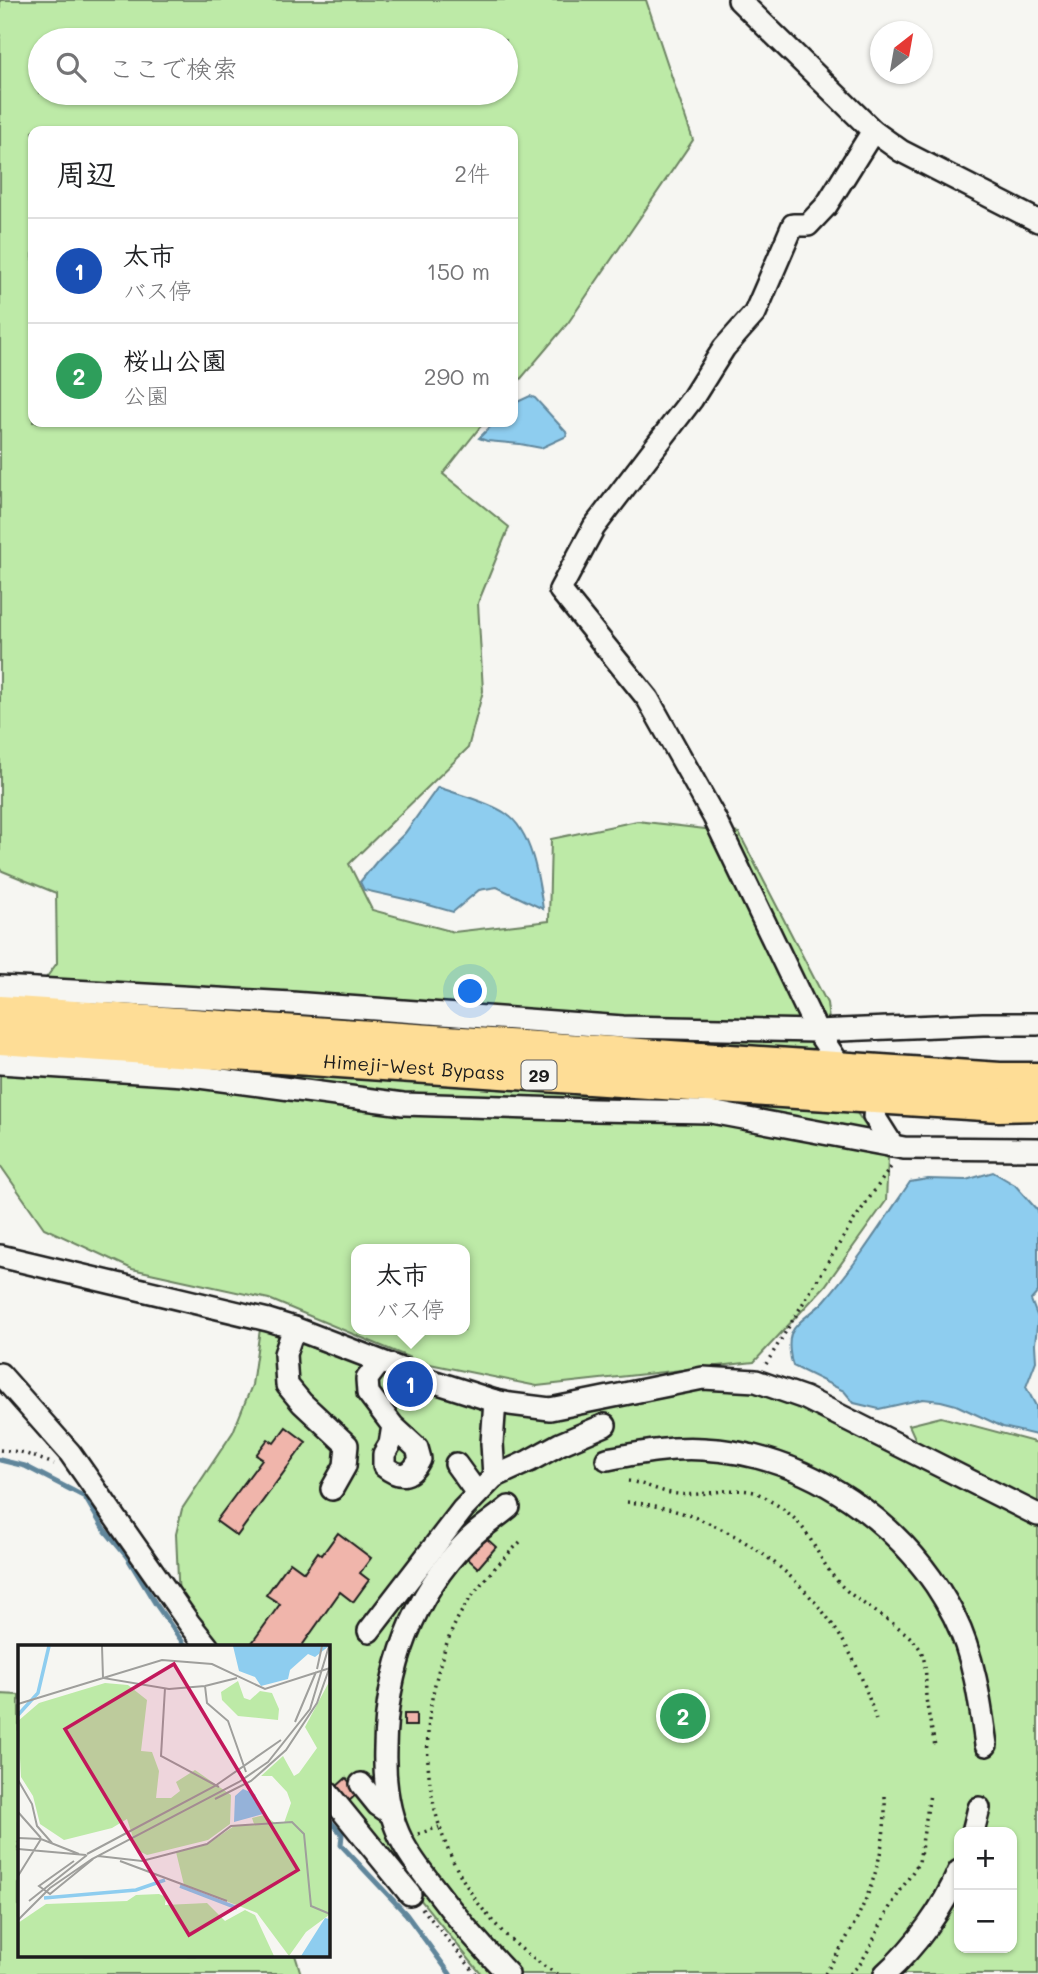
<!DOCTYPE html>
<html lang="ja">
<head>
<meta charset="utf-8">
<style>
	body { margin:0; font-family:Mali,"Klee One",sans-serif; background:#f6f6f6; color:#202124 }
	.controls { position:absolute; right:21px; bottom:21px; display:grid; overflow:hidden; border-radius:14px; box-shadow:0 2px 5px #0004 }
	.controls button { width:63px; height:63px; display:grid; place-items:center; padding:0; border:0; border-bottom:2px solid #e0e0e0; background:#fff; color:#202124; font:35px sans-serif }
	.compass { position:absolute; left:870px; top:21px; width:63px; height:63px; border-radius:50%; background:#fff; box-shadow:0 2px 5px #0004; rotate:31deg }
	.you { position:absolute; left:471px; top:992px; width:24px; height:24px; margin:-18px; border:5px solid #fff; border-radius:50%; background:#1a73e8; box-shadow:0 0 0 10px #1a73e833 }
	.badge { display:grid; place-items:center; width:46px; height:46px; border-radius:50%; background:#d93025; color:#fff; font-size:23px; font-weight:700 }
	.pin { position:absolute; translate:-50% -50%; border:4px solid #fff; box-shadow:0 2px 7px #0006 }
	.popup { position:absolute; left:351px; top:1244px; width:119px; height:91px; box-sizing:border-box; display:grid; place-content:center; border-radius:14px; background:#fff; filter:drop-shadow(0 2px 5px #0005); font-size:23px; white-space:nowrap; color:#757577 }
	.popup b { font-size:26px; color:#202124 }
	.popup::after { content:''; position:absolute; left:50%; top:100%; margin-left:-14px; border:14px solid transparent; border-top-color:#fff }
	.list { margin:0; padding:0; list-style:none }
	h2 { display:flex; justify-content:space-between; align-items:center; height:91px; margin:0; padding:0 28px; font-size:30px }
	h2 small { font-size:23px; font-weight:400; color:#757577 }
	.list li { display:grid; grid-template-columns:46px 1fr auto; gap:21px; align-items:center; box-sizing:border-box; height:105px; padding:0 28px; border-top:2px solid #e0e0e0 }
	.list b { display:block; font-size:26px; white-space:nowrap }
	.list p { margin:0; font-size:23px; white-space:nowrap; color:#757577 }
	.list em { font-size:23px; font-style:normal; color:#757577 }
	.icon { flex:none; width:38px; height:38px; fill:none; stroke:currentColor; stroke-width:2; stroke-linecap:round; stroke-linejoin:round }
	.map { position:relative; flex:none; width:1038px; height:1974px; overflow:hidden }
	.search { position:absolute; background:#fff; box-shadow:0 2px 5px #0004; left:28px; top:28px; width:490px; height:77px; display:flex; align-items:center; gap:18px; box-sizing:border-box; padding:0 24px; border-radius:38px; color:#757577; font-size:26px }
	.panel { position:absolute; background:#fff; box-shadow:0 2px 5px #0004; left:28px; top:126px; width:490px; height:301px; border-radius:14px }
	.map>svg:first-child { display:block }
</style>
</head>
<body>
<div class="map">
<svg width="1038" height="1974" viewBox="0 0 1038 1974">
	<rect width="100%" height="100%" fill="#f6f6f2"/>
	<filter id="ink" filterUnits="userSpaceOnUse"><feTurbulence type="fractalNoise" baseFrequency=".0143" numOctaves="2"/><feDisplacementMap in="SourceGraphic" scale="14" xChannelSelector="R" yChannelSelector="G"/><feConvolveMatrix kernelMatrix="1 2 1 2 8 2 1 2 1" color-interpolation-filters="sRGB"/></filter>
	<g filter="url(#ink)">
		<!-- green -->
		<g fill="#bdeaa7" stroke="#6c8362" stroke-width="2" fill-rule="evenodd">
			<path d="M 0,0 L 646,0 L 693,140 L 568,323 L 513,388 L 513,131 L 33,131 L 33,422 L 484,422 L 443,474 L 509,527 L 478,603 L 483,691 L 468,748 L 349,864 L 372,910 L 454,932 L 549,921 L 551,839 L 637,821 L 739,833 L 827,1003 L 836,1082 L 888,1159 L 886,1201 L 825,1286 L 754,1362 L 537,1386 L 420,1362 L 269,1299 L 132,1269 L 44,1228 L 0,1165 L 0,1041 L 57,963 L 56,893 L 0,870 ZM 40,40 L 506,40 L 506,93 L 40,93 ZM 356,1249 L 464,1249 L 464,1330 L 356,1330 Z"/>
			<path d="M 260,1329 L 435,1392 L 551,1418 L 675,1395 L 705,1385 L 776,1395 L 886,1449 L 931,1474 L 909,1425 L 941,1417 L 1038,1443 L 1038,1974 L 481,1974 L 327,1785 L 327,1647 L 216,1647 L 179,1601 L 176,1534 L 182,1509 L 233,1432 L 252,1385 ZM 959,1832 L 1012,1832 L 1012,1948 L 959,1948 Z"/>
			<polygon points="0,1694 19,1695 19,1955 295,1955 301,1974 0,1974"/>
		</g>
		<!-- water -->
		<g fill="#8ecdef" stroke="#60869b" stroke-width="2">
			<polygon points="530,396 535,398 566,432 567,436 541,448 520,444 487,441 479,438 495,422 513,422 513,404"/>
			<path d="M 438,787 C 459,795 487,801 505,813 C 532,830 539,880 543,909 L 497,887 L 479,890 L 453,912 L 418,902 L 364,890 L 360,882 L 377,861 L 405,833 Z"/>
			<path d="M 993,1172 L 1015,1185 L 1038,1211 L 1038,1292 L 1031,1300 L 1038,1318 L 1035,1344 L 1036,1361 L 1026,1387 L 1036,1406 L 1036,1435 L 1003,1427 L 956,1405 L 941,1401 L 923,1399 L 879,1409 L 854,1403 L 844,1391 L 793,1366 C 790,1358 788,1343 791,1334 C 797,1320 815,1312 825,1300 C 857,1263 883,1222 910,1182 L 928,1179 L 966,1180 Z"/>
		</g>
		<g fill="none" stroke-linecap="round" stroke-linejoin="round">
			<!-- stream -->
			<g stroke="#60869b" stroke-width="5">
				<polyline points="0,1460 25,1466 85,1497 103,1528 127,1557 155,1603 186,1647"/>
				<polyline points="327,1818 342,1834 341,1845 406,1914 450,1974"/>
			</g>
		</g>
		<!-- building -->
		<g fill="#f0b5ab" stroke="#1c1c1c" stroke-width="2">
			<polygon points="286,1427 306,1442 237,1536 216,1521 262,1459 256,1455 268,1439 274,1443"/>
			<polygon points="338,1533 371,1558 360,1573 369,1580 353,1602 340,1592 301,1647 249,1647 280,1604 266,1595 290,1562 304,1572 318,1552 322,1555"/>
			<polygon points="486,1538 496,1547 478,1568 467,1558"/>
			<rect x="404" y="1714" width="12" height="12"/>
			<polygon points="346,1778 358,1793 348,1802 336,1787"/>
		</g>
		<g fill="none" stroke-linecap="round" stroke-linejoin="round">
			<!-- minor casing -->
			<g stroke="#1c1c1c" stroke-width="26">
				<g id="minor">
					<polyline points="739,0 873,131 901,151 1038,221"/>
					<polyline points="0,987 292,1003 623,1027 817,1031 983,1024 1038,1024"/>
					<polyline points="835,1058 817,1031 714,817 648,699 560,590 594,527 692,399 724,348 755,313 793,225 808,225 826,206 873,131"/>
					<polyline points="0,1063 184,1075 403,1104 594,1110 711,1112 904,1148 1038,1149"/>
					<polyline points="874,1116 893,1146"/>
					<polyline points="0,1256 268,1320 294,1328 432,1381 495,1401 510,1404 550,1409 703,1378 756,1381 805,1398 1038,1515"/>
					<polyline points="294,1328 285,1354 287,1385 302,1403 347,1445 345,1466 332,1489"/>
					<path d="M 380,1362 L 367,1379 L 368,1393 L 393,1426 L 390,1444 L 384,1454 L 384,1466 C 399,1478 410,1479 420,1459 L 417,1448 L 393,1426"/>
					<polyline points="0,1374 70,1453 189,1623 208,1647"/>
					<path d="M 607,1459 C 639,1453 670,1447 703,1449 C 808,1454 906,1523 954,1616 C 974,1656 980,1701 986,1745"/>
					<polyline points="456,1464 477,1493"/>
					<polyline points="494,1477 492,1443 495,1401"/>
					<polyline points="369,1631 463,1509 494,1477 529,1461 560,1444 605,1425"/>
					<polyline points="361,1784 378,1805 390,1813"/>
					<polyline points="327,1792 410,1894"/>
					<polyline points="973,1832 979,1808"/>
					<path d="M 508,1974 C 481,1946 455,1916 432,1885 C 421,1871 410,1857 402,1841 C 387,1812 384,1779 385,1748 C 386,1671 413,1595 468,1540 C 480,1528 496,1518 509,1507"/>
					<path d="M 885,1974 C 916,1946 943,1909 959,1871"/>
				</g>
			</g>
			<!-- highway casing -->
			<g stroke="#1c1c1c" stroke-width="37">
				<g id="highway">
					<polyline points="0,1012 1000,1079 1038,1079"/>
					<path id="s1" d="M 0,1038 L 766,1090 L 999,1105 L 1038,1104"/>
				</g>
			</g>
			<!-- path -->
			<g stroke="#1c1c1c" stroke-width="3.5" stroke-dasharray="2 5" stroke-linecap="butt">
				<polyline points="766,1364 852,1223 893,1164"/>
				<polyline points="0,1450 21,1452 54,1464"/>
				<path d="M 628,1481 C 645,1483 661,1493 679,1494 C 704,1497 728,1486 754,1492 C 760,1494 767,1498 772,1502 C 813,1525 812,1553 839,1583 C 859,1606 910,1628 921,1651 C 928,1667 925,1682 926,1698 C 928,1714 932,1730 935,1746"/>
				<path d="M 627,1502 C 723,1510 813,1576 855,1663 C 864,1682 871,1703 877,1724"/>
				<path d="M 520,1542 C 497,1565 475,1588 459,1616 C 449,1635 442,1655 437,1676 C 406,1792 453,1913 557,1974"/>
				<polyline points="418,1834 439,1827"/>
				<polyline points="422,1908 476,1974"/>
				<path d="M 825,1974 C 862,1915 887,1867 885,1796"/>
				<polyline points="850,1974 860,1964 869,1949 888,1910 919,1862 930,1794"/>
			</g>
			<!-- minor -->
			<use href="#minor" stroke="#f6f6f2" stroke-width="21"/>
			<!-- highway -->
			<use href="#highway" stroke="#fedd96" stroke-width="32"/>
		</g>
	</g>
	<g text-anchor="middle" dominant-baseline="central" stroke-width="5" stroke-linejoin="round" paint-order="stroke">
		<!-- shield labels -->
		<rect fill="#f6f6f2" stroke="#5d5d5c" stroke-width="2" x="521.5" y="1060.5" width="35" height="29" rx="5"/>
		<g font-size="18" font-weight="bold" fill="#1c1c1c">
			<text x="539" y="1075">29</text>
		</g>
		<!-- street labels -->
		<g font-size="19" fill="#1c1c1c" stroke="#f6f6f2">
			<text stroke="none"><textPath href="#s1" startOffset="415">Himeji-West Bypass</textPath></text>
		</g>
	</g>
	<!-- overview -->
	<g transform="translate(18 1645)">
		<rect width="312" height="312" fill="#f6f6f2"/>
		<path d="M 220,36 L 226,53 L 232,55 L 242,46 L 254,48 L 261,64 L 260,75 L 220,71 L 204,55 L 203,47 ZM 311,37 L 311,270 L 288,287 L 271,311 L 239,268 L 166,240 L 158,207 L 188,200 L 216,181 L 236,179 L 234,173 L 246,170 L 257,178 L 266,178 L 273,158 L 269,147 L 254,131 L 243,131 L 265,111 L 276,131 L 281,128 L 299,103 L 287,82 ZM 87,38 L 110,40 L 129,55 L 123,106 L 134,107 L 141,126 L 138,153 L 153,153 L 162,146 L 158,137 L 177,125 L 213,150 L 212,179 L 190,195 L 129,210 L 119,205 L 109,174 L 94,183 L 46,195 L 22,179 L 15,151 L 3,132 L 0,76 L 21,58 ZM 141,249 L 148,252 L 147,260 L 189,258 L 207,276 L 227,265 L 237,270 L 256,311 L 0,311 L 0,278 L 28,259 L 109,256 L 118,250 Z" fill="#bdeaa7"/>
		<path d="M 215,1 L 311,1 L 297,12 L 290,9 L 272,25 L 270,34 L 243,41 L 237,32 L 221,26 ZM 225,144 L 237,149 L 245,169 L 216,177 L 217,151 ZM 307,273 L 311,274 L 311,311 L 283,311 Z" fill="#8ecdef"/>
		<path fill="none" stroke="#8ecdef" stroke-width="3.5" d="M 0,70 L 20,48 L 31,1M 162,241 L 219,263M 26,253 L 118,245 L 147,235"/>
		<path fill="none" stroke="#9f9f9c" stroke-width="2" d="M 84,1 L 85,33 L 151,44 L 187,41 L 219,33M 299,24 L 304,1M 187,41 L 189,58 L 210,76 L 228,127M 147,43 L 143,111 L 201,142M 0,59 L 144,15 L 194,19 L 247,44 L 312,23M 277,77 L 298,27M 0,135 L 14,159 L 19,181 L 34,198M 197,154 L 233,136 L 268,105 L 299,58 L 311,24M 0,167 L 23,193M 0,193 L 23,194 L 61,209M 0,204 L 68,210M 69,209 L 197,141 L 263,95M 80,211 L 124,216 L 189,199 L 213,181 L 274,177 L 286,189 L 293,261 L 312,269M 56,216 L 21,241 L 32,249 L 75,214M 102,216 L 209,256M 0,231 L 23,194M 11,256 L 69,210M 0,275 L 32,243 L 74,214 L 221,137 L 250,117 L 292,64 L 311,1"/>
		<path fill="#c2185b" fill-opacity="0.15" stroke="#c2185b" stroke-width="3.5" d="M 156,19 L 280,225 L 171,290 L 47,84 Z"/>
		<rect width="312" height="312" fill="none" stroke="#1c1c1c" stroke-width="3.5"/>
	</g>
</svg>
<div class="controls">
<button>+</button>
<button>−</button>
</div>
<svg class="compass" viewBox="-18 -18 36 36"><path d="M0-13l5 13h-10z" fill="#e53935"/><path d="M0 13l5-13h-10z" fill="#757577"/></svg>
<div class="you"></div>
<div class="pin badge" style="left:410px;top:1384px;background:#1a4fb4">1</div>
<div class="popup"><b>太市</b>バス停</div>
<div class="pin badge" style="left:683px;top:1716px;background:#2e9e5b">2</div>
<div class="search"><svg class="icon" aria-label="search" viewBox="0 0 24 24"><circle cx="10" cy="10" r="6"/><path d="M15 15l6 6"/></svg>ここで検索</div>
<section class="panel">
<h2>周辺<small>2件</small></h2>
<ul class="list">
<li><span class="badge" style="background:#1a4fb4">1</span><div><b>太市</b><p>バス停</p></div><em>150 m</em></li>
<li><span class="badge" style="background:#2e9e5b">2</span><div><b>桜山公園</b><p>公園</p></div><em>290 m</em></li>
</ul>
</section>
</div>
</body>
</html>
